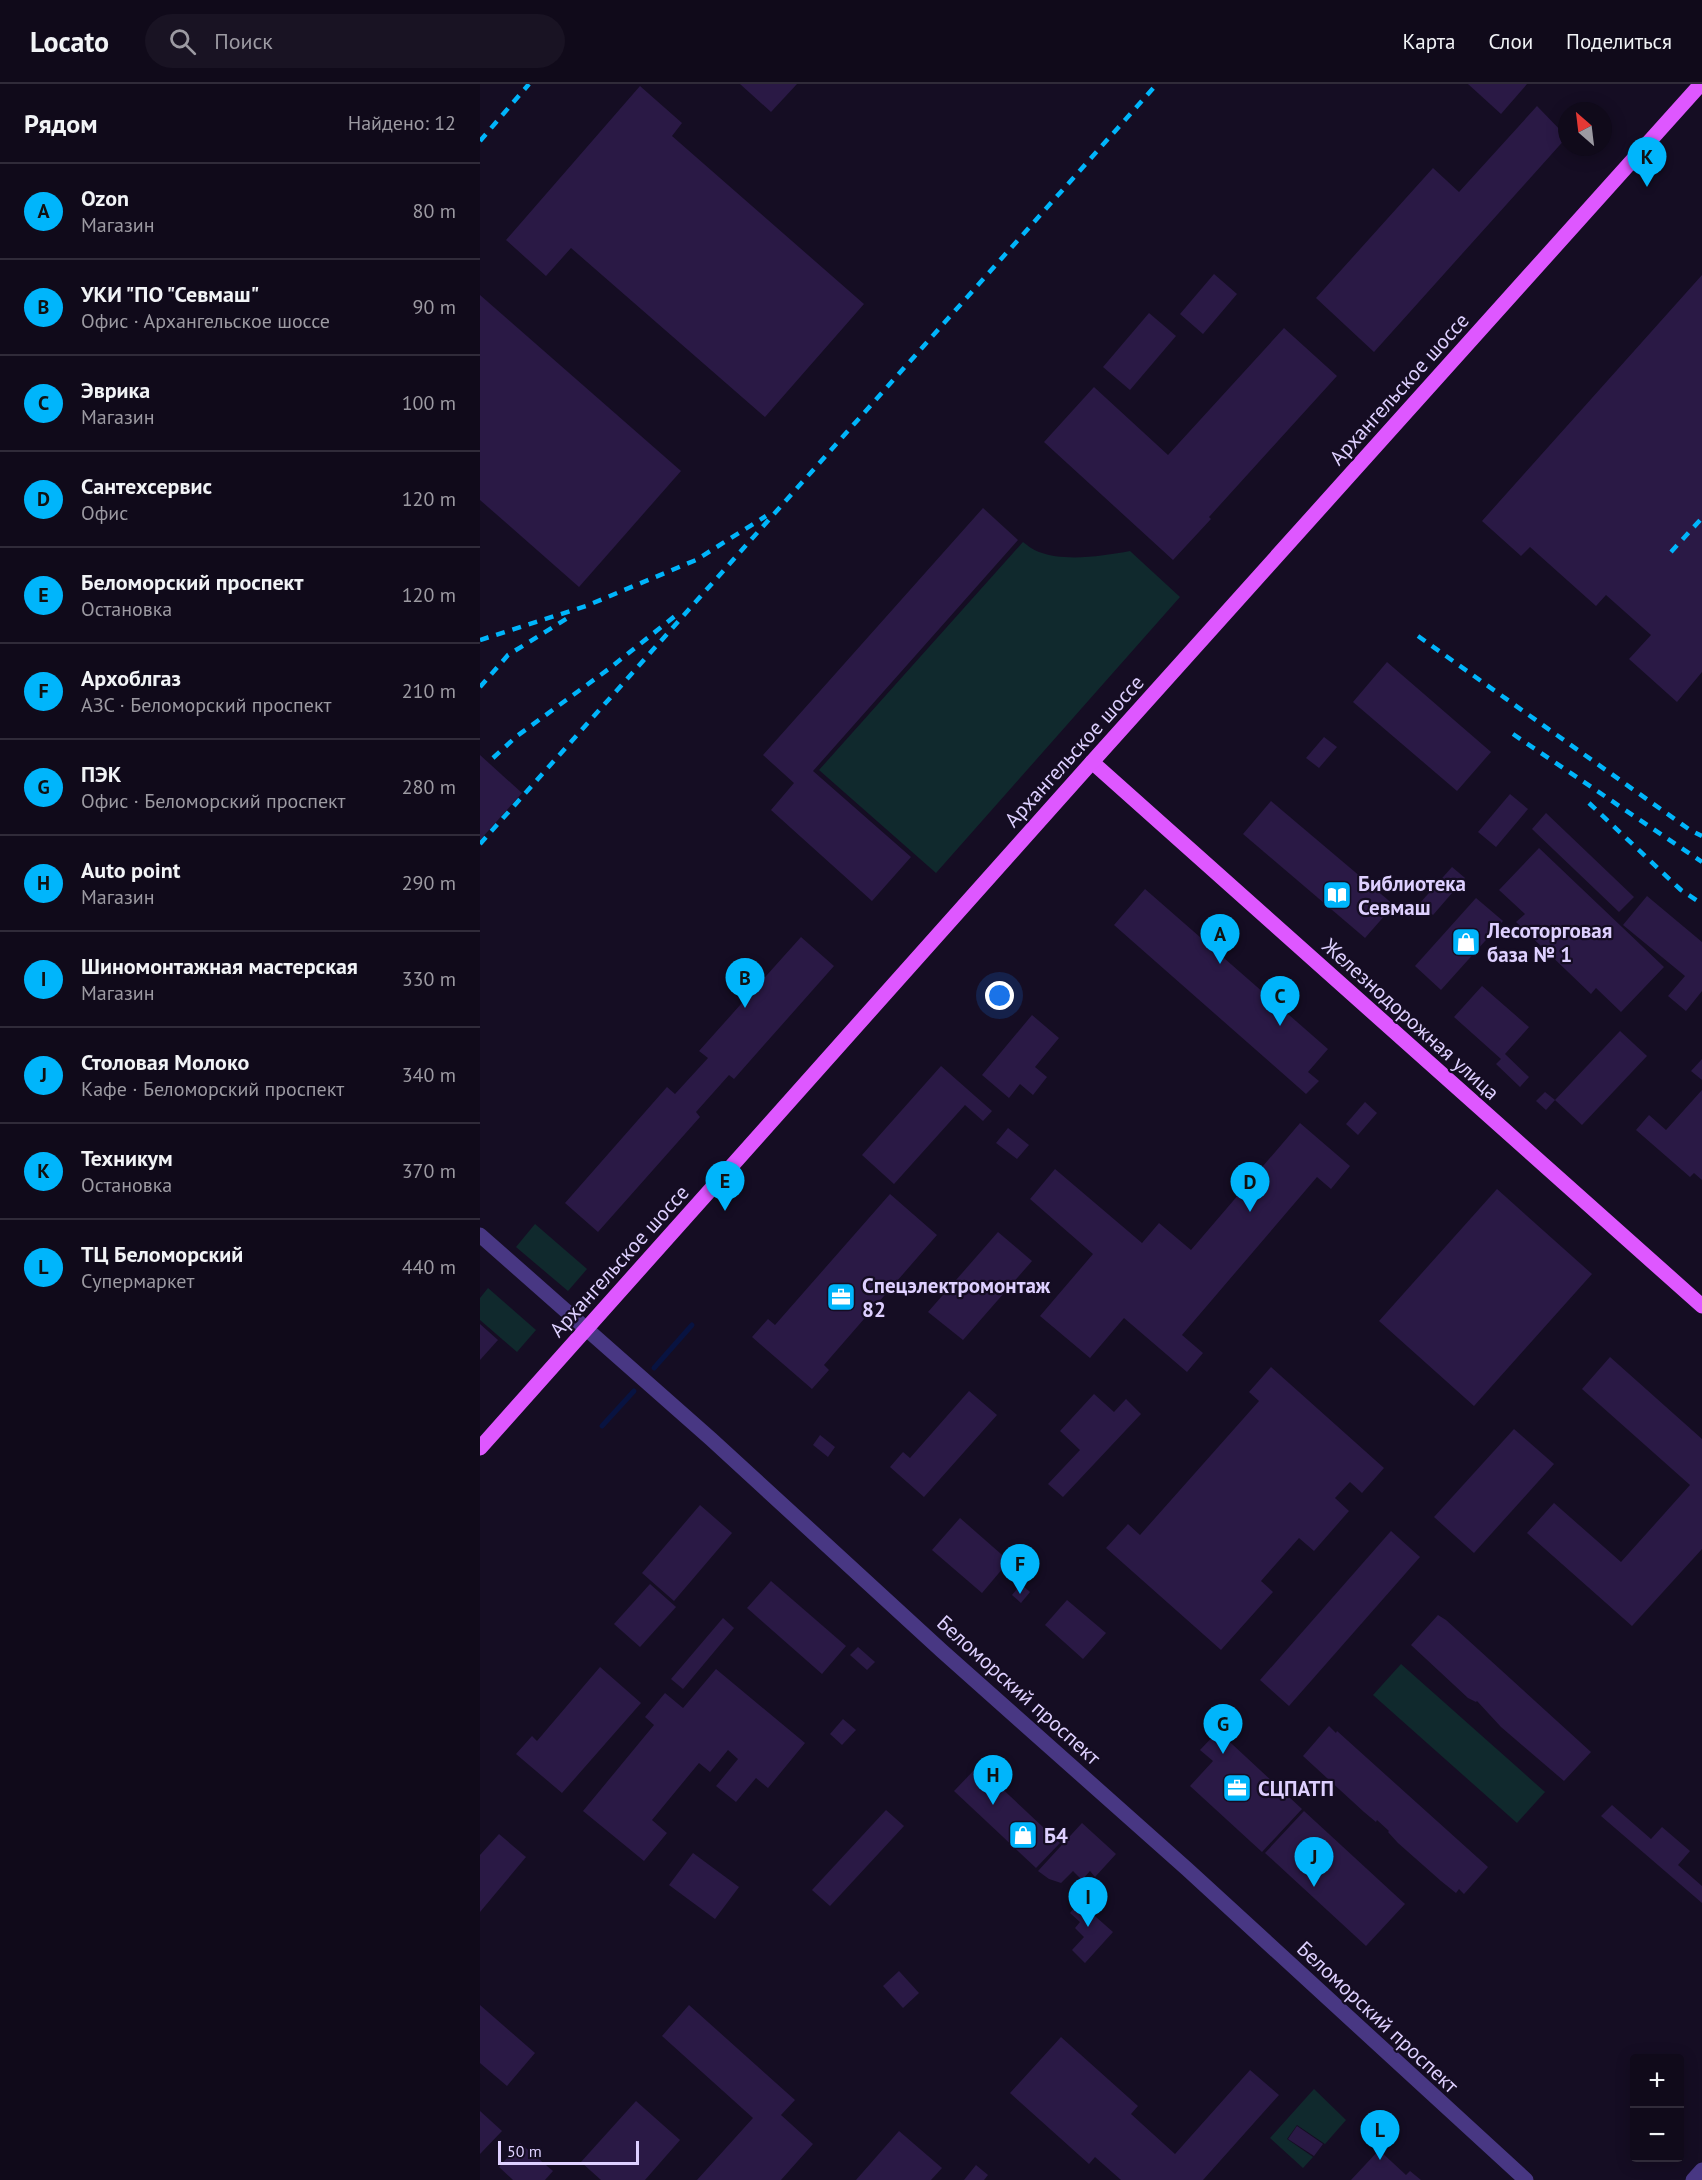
<!DOCTYPE html>
<html lang="ru">
<head>
<meta charset="utf-8">
<style>
	body { margin:0; font-family:"PT Sans",sans-serif; background:#191323; color:#f1f3f6 }
	.controls { position:absolute; right:18px; bottom:18px; display:grid; overflow:hidden; border-radius:6px; box-shadow:0 3px 15px #0003 }
	.controls button { width:54px; height:54px; display:grid; place-items:center; padding:0; border:0; border-bottom:2px solid #302b39; background:#100a1a; color:#f1f3f6; font:30px sans-serif }
	.compass { position:absolute; left:1078px; top:18px; width:54px; height:54px; border-radius:50%; background:#100a1a; box-shadow:0 3px 15px #0003; rotate:332deg }
	.scale { position:absolute; left:18px; bottom:15px; width:141px; box-sizing:border-box; padding-left:6px; border:3px solid #ded0ff; border-top:0; font-size:16px; line-height:21px; white-space:nowrap; color:#ded0ff; -webkit-text-stroke:4px #150d23; paint-order:stroke }
	.you { position:absolute; left:520px; top:912px; width:21px; height:21px; margin:-15px; border:4px solid #fff; border-radius:50%; background:#1a73e8; box-shadow:0 0 0 9px #1a73e833 }
	.badge { display:grid; place-items:center; width:39px; height:39px; border-radius:50%; background:#00b5fb; color:#111; font-size:20px; font-weight:700 }
	.pin { position:absolute; translate:-50% -50px; filter:drop-shadow(0 2px 3px #0008) }
	.pin::after { content:''; position:absolute; top:32px; width:21px; height:18px; background:inherit; clip-path:polygon(0 0,100% 0,50% 100%) }
	.list { margin:0; padding:0; list-style:none }
	h2 { display:flex; justify-content:space-between; align-items:center; height:78px; margin:0; padding:0 24px; font-size:26px }
	h2 small { font-size:20px; font-weight:400; color:#9c9aa2 }
	.list li { display:grid; grid-template-columns:39px 1fr auto; gap:18px; align-items:center; box-sizing:border-box; height:96px; padding:0 24px; border-top:2px solid #302b39 }
	.list b { display:block; font-size:22px; white-space:nowrap }
	.list p { margin:0; font-size:20px; white-space:nowrap; color:#9c9aa2 }
	.list em { font-size:20px; font-style:normal; color:#9c9aa2 }
	.icon { flex:none; width:33px; height:33px; fill:none; stroke:currentColor; stroke-width:2; stroke-linecap:round; stroke-linejoin:round }
	.map { position:relative; flex:none; width:1222px; height:2096px; overflow:hidden }
	header { display:flex; align-items:center; gap:36px; box-sizing:border-box; height:84px; padding:0 30px; background:#100a1a; border-bottom:2px solid #302b39 }
	header strong { font-size:28px }
	nav { display:flex; gap:33px; margin-inline-start:auto; font-size:21px }
	.search { width:420px; height:54px; background:#191323; display:flex; align-items:center; gap:15px; box-sizing:border-box; padding:0 21px; border-radius:33px; color:#9c9aa2; font-size:22px }
	main { display:flex }
	aside { flex:1; background:#100a1a }
	.map>svg:first-child { display:block }
</style>
</head>
<body>
<header>
<strong>Locato</strong>
<div class="search"><svg class="icon" aria-label="search" viewBox="0 0 24 24"><circle cx="10" cy="10" r="6"/><path d="M15 15l6 6"/></svg>Поиск</div>
<nav><a>Карта</a><a>Слои</a><a>Поделиться</a></nav>
</header>
<main>
<aside>
<h2>Рядом<small>Найдено: 12</small></h2>
<ul class="list">
<li><span class="badge">A</span><div><b>Ozon</b><p>Магазин</p></div><em>80 m</em></li>
<li><span class="badge">B</span><div><b>УКИ &quot;ПО &quot;Севмаш&quot;</b><p>Офис · Архангельское шоссе</p></div><em>90 m</em></li>
<li><span class="badge">C</span><div><b>Эврика</b><p>Магазин</p></div><em>100 m</em></li>
<li><span class="badge">D</span><div><b>Сантехсервис</b><p>Офис</p></div><em>120 m</em></li>
<li><span class="badge">E</span><div><b>Беломорский проспект</b><p>Остановка</p></div><em>120 m</em></li>
<li><span class="badge">F</span><div><b>Архоблгаз</b><p>АЗС · Беломорский проспект</p></div><em>210 m</em></li>
<li><span class="badge">G</span><div><b>ПЭК</b><p>Офис · Беломорский проспект</p></div><em>280 m</em></li>
<li><span class="badge">H</span><div><b>Auto point</b><p>Магазин</p></div><em>290 m</em></li>
<li><span class="badge">I</span><div><b>Шиномонтажная мастерская</b><p>Магазин</p></div><em>330 m</em></li>
<li><span class="badge">J</span><div><b>Столовая Молоко</b><p>Кафе · Беломорский проспект</p></div><em>340 m</em></li>
<li><span class="badge">K</span><div><b>Техникум</b><p>Остановка</p></div><em>370 m</em></li>
<li><span class="badge">L</span><div><b>ТЦ Беломорский</b><p>Супермаркет</p></div><em>440 m</em></li>
</ul>
</aside>
<div class="map">
<svg width="1222" height="2096" viewBox="0 0 1222 2096">
	<rect width="100%" height="100%" fill="#150d23"/>
	<!-- green -->
	<g fill="#10292d">
		<path d="M 543,458 C 547,461 553,466 559,468 C 585,478 623,472 650,467 L 700,513 L 456,789 L 339,686 Z"/>
		<polygon points="55,1140 107,1185 88,1207 36,1163"/>
		<polygon points="8,1204 56,1246 37,1268 0,1236 0,1214"/>
		<polygon points="921,1580 1065,1708 1037,1739 893,1611"/>
		<polygon points="834,2005 866,2036 845,2060 817,2041 807,2055 833,2073 823,2084 790,2054"/>
	</g>
	<g fill="none" stroke-linecap="round" stroke-linejoin="round">
		<!-- stream -->
		<g stroke="#081341" stroke-width="5">
			<polyline points="174,1284 212,1241"/>
			<polyline points="122,1342 154,1307"/>
		</g>
	</g>
	<!-- building -->
	<g fill="#2a1945">
		<polygon points="260,0 317,0 291,28"/>
		<polygon points="988,0 1047,0 1021,30"/>
		<polygon points="160,2 202,39 192,52 384,220 285,333 91,164 66,192 26,156"/>
		<polygon points="1057,22 1087,53 894,268 836,214 953,84 979,108"/>
		<polygon points="734,190 757,210 723,250 700,230"/>
		<polygon points="1222,191 1222,588 1197,618 1149,575 1171,551 1126,511 1116,522 1050,463 1041,472 1002,437"/>
		<polygon points="0,211 201,387 99,503 0,416"/>
		<polygon points="669,229 696,252 650,306 623,283"/>
		<polygon points="804,244 857,292 729,433 731,435 693,476 564,358 614,303 688,371"/>
		<polygon points="503,424 538,456 333,687 431,773 392,817 291,726 314,699 283,671"/>
		<polygon points="907,578 1011,668 977,707 873,618"/>
		<polygon points="844,653 857,663 839,684 826,674"/>
		<polygon points="0,671 42,709 0,756"/>
		<polygon points="1030,710 1048,725 1016,763 998,748"/>
		<polygon points="791,717 914,821 885,854 763,750"/>
		<polygon points="1066,729 1154,813 1139,828 1052,745"/>
		<polygon points="1059,764 1184,883 1141,928 1116,904 1111,910 1036,838 1045,830 1019,806"/>
		<polygon points="972,783 985,794 953,831 940,819"/>
		<polygon points="665,805 848,965 828,988 839,997 826,1010 634,841"/>
		<polygon points="1167,812 1222,858 1222,907 1206,927 1188,912 1205,892 1143,841"/>
		<polygon points="996,814 1023,837 961,906 935,882"/>
		<polygon points="321,853 354,882 254,995 249,991 216,1028 220,1033 118,1148 85,1119 187,1003 195,1010 228,974 219,967"/>
		<polygon points="1002,902 1049,943 1025,970 1049,993 1040,1003 1016,980 1021,975 974,933"/>
		<polygon points="552,931 579,954 555,983 567,993 553,1011 540,1000 529,1014 502,991"/>
		<polygon points="1140,947 1167,972 1102,1041 1075,1016"/>
		<polygon points="1222,975 1222,996 1211,987"/>
		<polygon points="461,982 512,1027 503,1037 485,1021 414,1100 382,1071"/>
		<polygon points="1222,1006 1222,1096 1214,1089 1210,1093 1156,1046 1169,1031 1186,1046"/>
		<polygon points="1065,1008 1075,1016 1066,1026 1056,1017"/>
		<polygon points="885,1018 897,1029 878,1051 866,1040"/>
		<polygon points="820,1039 870,1082 851,1105 837,1093 702,1251 723,1269 707,1288 644,1234 610,1274 560,1232 613,1170 550,1115 575,1085 662,1159 679,1139 711,1166"/>
		<polygon points="528,1044 549,1061 537,1075 516,1059"/>
		<polygon points="1017,1105 1112,1190 994,1322 899,1237"/>
		<polygon points="410,1110 457,1151 344,1281 349,1286 332,1305 272,1253 288,1235 295,1241"/>
		<polygon points="518,1148 552,1177 483,1256 448,1228"/>
		<polygon points="0,1240 18,1256 0,1276"/>
		<polygon points="1130,1273 1222,1355 1222,1465 1152,1542 1047,1449 1074,1419 1141,1478 1210,1401 1102,1305"/>
		<polygon points="791,1283 904,1384 882,1409 870,1398 855,1414 869,1427 834,1467 819,1454 781,1497 793,1508 741,1566 626,1464 648,1440 660,1451 779,1317 769,1308"/>
		<polygon points="489,1307 517,1331 444,1413 410,1383 423,1368 430,1374"/>
		<polygon points="614,1310 634,1328 646,1315 661,1330 583,1413 568,1400 600,1366 580,1347"/>
		<polygon points="1034,1345 1074,1380 994,1469 954,1433"/>
		<polygon points="340,1351 355,1363 348,1373 333,1361"/>
		<polygon points="220,1421 252,1449 194,1517 162,1489"/>
		<polygon points="480,1434 529,1477 502,1509 452,1466"/>
		<polygon points="911,1447 940,1473 809,1622 780,1596"/>
		<polygon points="291,1497 366,1562 342,1590 267,1524"/>
		<polygon points="170,1500 196,1523 160,1563 134,1540"/>
		<polygon points="541,1500 550,1508 541,1519 532,1511"/>
		<polygon points="587,1516 626,1549 603,1575 565,1541"/>
		<polygon points="958,1531 966,1536 1111,1668 1084,1697 1021,1643 997,1617 996,1618 988,1614 931,1561"/>
		<polygon points="243,1534 254,1544 203,1605 191,1595"/>
		<polygon points="378,1563 395,1578 387,1586 370,1571"/>
		<polygon points="120,1583 161,1619 82,1709 36,1670 52,1652 57,1657"/>
		<polygon points="236,1585 325,1659 288,1704 276,1694 256,1718 236,1702 258,1675 248,1666 230,1688 219,1679 172,1736 187,1749 164,1777 103,1727 174,1641 165,1633 185,1609 203,1624"/>
		<polygon points="363,1635 376,1646 362,1661 350,1650"/>
		<polygon points="849,1642 856,1649 857,1647 1008,1783 984,1810 979,1805 976,1809 961,1797 918,1759 908,1748 909,1747 897,1736 896,1738 884,1728 823,1672"/>
		<polygon points="738,1647 822,1725 782,1768 710,1702 733,1677 720,1666"/>
		<polygon points="498,1682 580,1759 556,1784 474,1707"/>
		<polygon points="1132,1721 1171,1755 1182,1743 1210,1767 1198,1781 1222,1802 1222,1819 1121,1732"/>
		<polygon points="406,1726 424,1742 350,1822 332,1806"/>
		<polygon points="824,1727 925,1820 886,1862 785,1769"/>
		<polygon points="602,1739 636,1770 615,1793 610,1787 602,1796 593,1787 581,1799 569,1795 558,1787"/>
		<polygon points="19,1750 46,1773 0,1828 0,1771"/>
		<polygon points="213,1769 259,1803 235,1835 189,1801"/>
		<polygon points="599,1818 633,1848 605,1879 592,1866 604,1853 595,1844 600,1838 590,1829"/>
		<polygon points="419,1887 439,1909 423,1924 403,1902"/>
		<polygon points="0,1921 55,1969 27,2002 0,1979"/>
		<polygon points="209,1921 315,2016 301,2031 333,2060 301,2096 217,2096 273,2034 182,1952"/>
		<polygon points="581,1953 658,2022 651,2030 695,2070 770,1986 799,2011 723,2096 641,2096 615,2073 609,2080 530,2009"/>
		<polygon points="156,2017 200,2056 165,2096 121,2096 101,2078"/>
		<polygon points="0,2027 22,2047 0,2070"/>
		<polygon points="817,2042 843,2060 834,2072 808,2055"/>
		<polygon points="419,2047 462,2084 451,2096 376,2096"/>
		<polygon points="40,2059 73,2087 65,2096 33,2096 19,2083"/>
		<polygon points="899,2066 926,2091 930,2087 941,2096 871,2096"/>
		<polygon points="496,2081 508,2091 504,2096 484,2096"/>
	</g>
	<g fill="none" stroke-linecap="round" stroke-linejoin="round">
		<!-- minor -->
		<g stroke="#483783" stroke-width="15">
			<polyline points="0,1151 231,1355 462,1567 707,1785 1046,2096"/>
			<polyline points="1213,2096 1222,2086"/>
		</g>
		<!-- major -->
		<g stroke="#de57ff" stroke-width="15">
			<polyline points="612,678 1222,1222"/>
			<polyline points="0,1364 612,678 1221,0"/>
		</g>
		<!-- rail -->
		<g stroke="#00b5fb" stroke-width="4.5" stroke-dasharray="9 8" stroke-linecap="butt">
			<polyline points="0,57 49,0"/>
			<polyline points="1191,468 1222,434"/>
			<polyline points="938,552 1210,746 1222,752"/>
			<polyline points="0,556 106,522 216,476 286,432"/>
			<polyline points="0,603 28,571 91,532"/>
			<polyline points="1033,650 1222,778"/>
			<polyline points="13,674 37,652 130,584 195,532"/>
			<polyline points="1109,719 1201,806 1222,820"/>
			<polyline points="0,760 677,0"/>
		</g>
	</g>
	<!-- icons -->
	<defs>
		<g id="library-square" transform="scale(1.5)"><rect x="-9" y="-9" width="18" height="18" rx="4" fill="#00b5fb" stroke="#150d23"/><path d="M-6-4Q-3-5.5-.7-3.5V5Q-3 3-6 4ZM6-4Q3-5.5 .7-3.5V5Q3 3 6 4Z" fill="#fff"/></g>
		<g id="shop-square" transform="scale(1.5)"><rect x="-9" y="-9" width="18" height="18" rx="4" fill="#00b5fb" stroke="#150d23"/><path d="M-5-2.5h2.3a2.7 3.5 0 0 1 5.4 0H5L5.5 6h-11ZM-1.5-2.5h3a1.5 2.3 0 0 0-3 0Z" fill="#fff"/></g>
		<g id="office-square" transform="scale(1.5)"><rect x="-9" y="-9" width="18" height="18" rx="4" fill="#00b5fb" stroke="#150d23"/><path d="M-6-3h4V-5.5h4V-3h4V5H-6ZM-1-4.5V-3h2v-1.5ZM-6 0V1H6V0Z" fill="#fff"/></g>
	</defs>
	<g fill-rule="evenodd">
		<use href="#library-square" x="857" y="811"/>
		<use href="#shop-square" x="986" y="858"/>
		<use href="#office-square" x="361" y="1213"/>
		<use href="#office-square" x="757" y="1704"/>
		<use href="#shop-square" x="543" y="1751"/>
	</g>
	<g text-anchor="middle" dominant-baseline="central" stroke-width="4.5" stroke-linejoin="round" paint-order="stroke">
		<!-- street labels -->
		<g font-size="21" fill="#ded0ff" stroke="#150d23">
			<text transform="translate(919 305) rotate(-48)">Архангельское шоссе</text>
			<text transform="translate(594 667) rotate(-48)">Архангельское шоссе</text>
			<text transform="translate(931 935) rotate(42)">Железнодорожная улица</text>
			<text transform="translate(139 1177) rotate(-48)">Архангельское шоссе</text>
			<text transform="translate(539 1606) rotate(42)">Беломорский проспект</text>
			<text transform="translate(898 1933) rotate(43)">Беломорский проспект</text>
		</g>
		<!-- poi labels -->
		<g font-size="21" font-weight="bold" fill="#ded0ff" stroke="#150d23" text-anchor="start">
			<text x="878" y="799">Библиотека<tspan x="878" dy="24">Севмаш</tspan></text>
			<text x="1007" y="846">Лесоторговая<tspan x="1007" dy="24">база № 1</tspan></text>
			<text x="382" y="1201">Спецэлектромонтаж<tspan x="382" dy="24">82</tspan></text>
			<text x="778" y="1704">СЦПАТП</text>
			<text x="564" y="1751">Б4</text>
		</g>
	</g>
</svg>
<div class="controls">
<button>+</button>
<button>−</button>
</div>
<svg class="compass" viewBox="-18 -18 36 36"><path d="M0-13l5 13h-10z" fill="#e53935"/><path d="M0 13l5-13h-10z" fill="#9c9aa2"/></svg>
<div class="scale">50 m</div>
<div class="you"></div>
<div class="pin badge" style="left:740px;top:880px">A</div>
<div class="pin badge" style="left:265px;top:924px">B</div>
<div class="pin badge" style="left:800px;top:942px">C</div>
<div class="pin badge" style="left:770px;top:1128px">D</div>
<div class="pin badge" style="left:245px;top:1127px">E</div>
<div class="pin badge" style="left:540px;top:1510px">F</div>
<div class="pin badge" style="left:743px;top:1670px">G</div>
<div class="pin badge" style="left:513px;top:1721px">H</div>
<div class="pin badge" style="left:608px;top:1843px">I</div>
<div class="pin badge" style="left:834px;top:1803px">J</div>
<div class="pin badge" style="left:1167px;top:103px">K</div>
<div class="pin badge" style="left:900px;top:2076px">L</div>
</div>
</main>
</body>
</html>
